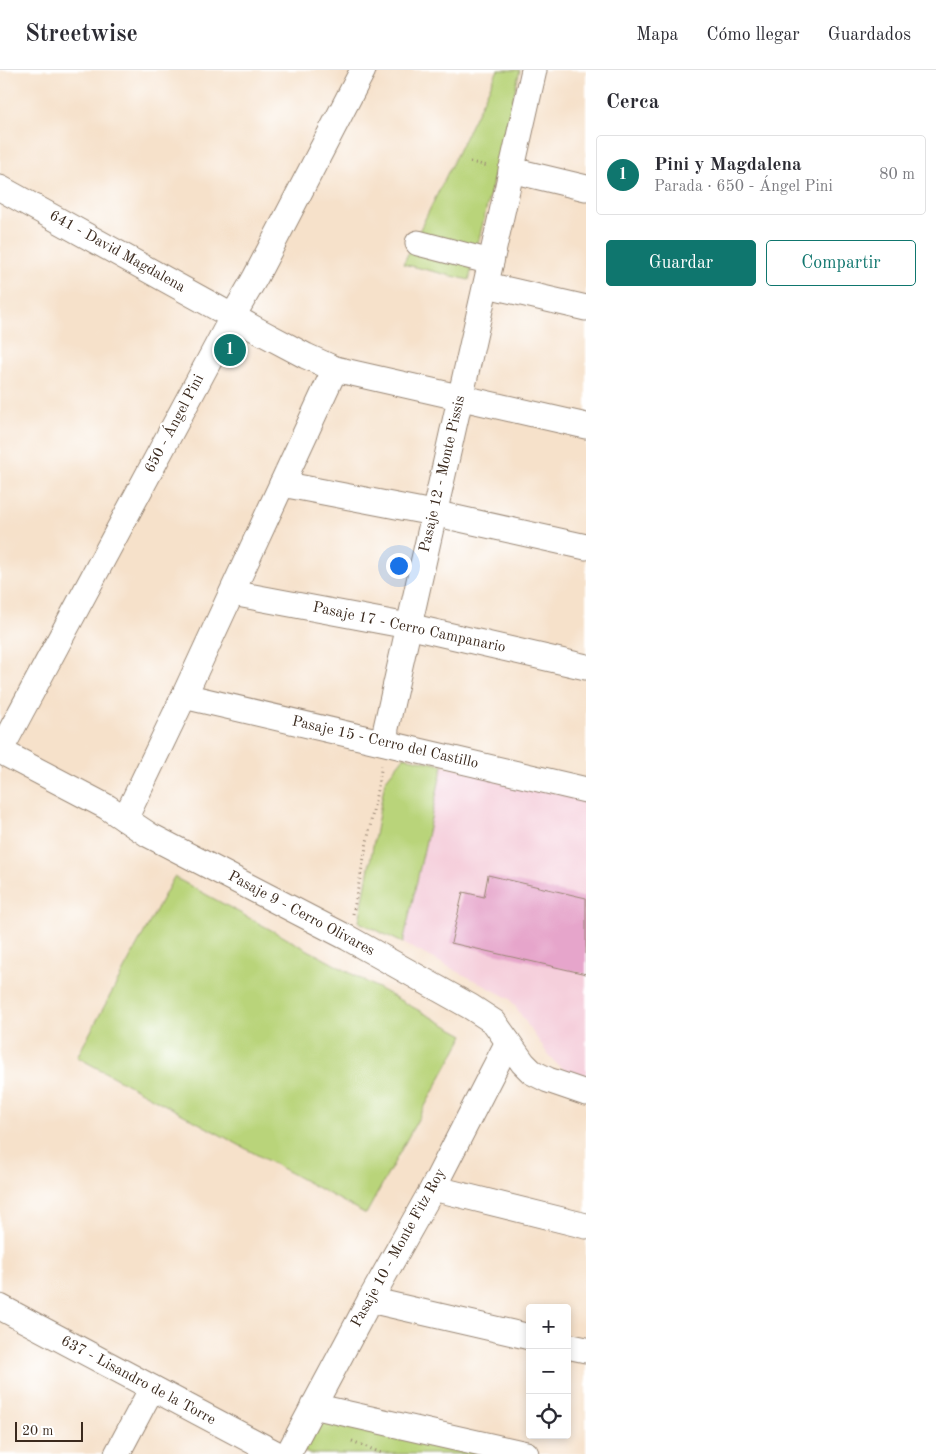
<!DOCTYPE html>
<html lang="es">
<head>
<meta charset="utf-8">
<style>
	body { margin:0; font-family:"Old Standard TT",serif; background:#f7f7f7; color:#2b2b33 }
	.controls { position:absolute; right:15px; bottom:15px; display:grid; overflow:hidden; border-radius:5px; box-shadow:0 2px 8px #0003 }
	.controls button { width:45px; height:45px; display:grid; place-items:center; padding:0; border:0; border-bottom:1px solid #e1e1e2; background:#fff; color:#2b2b33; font:25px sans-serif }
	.scale { position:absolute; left:15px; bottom:12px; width:68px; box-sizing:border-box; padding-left:5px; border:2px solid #3b2a1e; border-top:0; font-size:14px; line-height:18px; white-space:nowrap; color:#3b2a1e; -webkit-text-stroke:4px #fff; paint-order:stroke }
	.you { position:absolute; left:398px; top:495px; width:18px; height:18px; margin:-12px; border:4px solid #fff; border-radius:50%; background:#1a73e8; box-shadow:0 0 0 8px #1a73e833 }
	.badge { display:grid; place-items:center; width:32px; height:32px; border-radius:50%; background:#0f766e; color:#fff; font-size:16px; font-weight:700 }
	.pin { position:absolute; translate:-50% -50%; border:2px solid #fff; box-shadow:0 1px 5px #0006 }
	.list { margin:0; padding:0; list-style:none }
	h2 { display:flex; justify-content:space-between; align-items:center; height:65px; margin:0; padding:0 20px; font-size:21px }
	h2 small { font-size:16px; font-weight:400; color:#7c7c81 }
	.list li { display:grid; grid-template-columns:32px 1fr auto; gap:15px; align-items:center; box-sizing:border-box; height:80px; margin:0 10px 10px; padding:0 10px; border:1px solid #e1e1e2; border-radius:5px }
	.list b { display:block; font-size:19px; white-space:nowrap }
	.list p { margin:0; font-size:16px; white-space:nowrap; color:#7c7c81 }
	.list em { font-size:16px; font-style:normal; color:#7c7c81 }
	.actions { display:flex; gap:10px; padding:15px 20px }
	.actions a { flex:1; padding:11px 0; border:1px solid #0f766e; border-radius:5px; text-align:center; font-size:18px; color:#0f766e }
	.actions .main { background:#0f766e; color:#fff }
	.icon { flex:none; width:28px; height:28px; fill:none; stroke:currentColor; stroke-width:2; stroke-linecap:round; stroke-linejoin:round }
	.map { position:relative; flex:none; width:586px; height:1384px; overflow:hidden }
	header { display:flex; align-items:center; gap:30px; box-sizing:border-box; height:70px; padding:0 25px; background:#fff; border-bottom:1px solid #e1e1e2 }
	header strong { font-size:24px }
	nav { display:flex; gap:28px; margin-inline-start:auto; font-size:18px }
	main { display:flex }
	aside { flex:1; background:#fff }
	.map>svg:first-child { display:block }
</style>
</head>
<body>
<header>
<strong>Streetwise</strong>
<nav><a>Mapa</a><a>Cómo llegar</a><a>Guardados</a></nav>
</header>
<main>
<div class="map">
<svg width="586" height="1384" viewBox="0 0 586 1384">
	<rect width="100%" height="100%" fill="#fff"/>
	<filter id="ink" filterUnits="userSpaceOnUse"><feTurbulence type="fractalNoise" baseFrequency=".02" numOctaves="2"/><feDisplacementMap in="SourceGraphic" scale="10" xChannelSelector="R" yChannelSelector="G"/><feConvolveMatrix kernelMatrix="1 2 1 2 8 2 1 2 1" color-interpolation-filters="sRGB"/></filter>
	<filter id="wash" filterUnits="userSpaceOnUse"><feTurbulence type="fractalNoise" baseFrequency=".0096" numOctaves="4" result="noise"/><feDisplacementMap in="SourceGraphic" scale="20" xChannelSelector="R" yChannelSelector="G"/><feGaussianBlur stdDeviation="1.12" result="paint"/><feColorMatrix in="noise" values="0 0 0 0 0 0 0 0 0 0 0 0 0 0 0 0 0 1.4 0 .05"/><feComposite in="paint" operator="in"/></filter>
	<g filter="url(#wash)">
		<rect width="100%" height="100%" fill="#f6e1ca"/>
		<!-- built -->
		<polygon fill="#f5cfdb" points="443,695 586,729 586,1005 570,1003 559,996 549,986 510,929 403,873"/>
		<!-- green -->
		<g fill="#b9d47a" stroke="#7a7f4c">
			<polygon points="498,0 520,0 469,210 403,194"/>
			<polygon points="404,687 443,695 403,873 359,852 385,711"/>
			<polygon points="174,807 464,965 366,1144 77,987"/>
			<polygon points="322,1345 488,1384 309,1384 301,1380"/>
		</g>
		<g id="blocks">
			<!-- building -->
			<polygon fill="#e6a5cb" points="488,805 586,828 586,904 451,873 463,822 484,827"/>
		</g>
	</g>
	<g filter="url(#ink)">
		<use href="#blocks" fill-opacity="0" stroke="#988674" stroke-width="1"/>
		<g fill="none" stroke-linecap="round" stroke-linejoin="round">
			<!-- minor casing -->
			<g stroke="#988674" stroke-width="27">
				<g id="minor">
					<polyline points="511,100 586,118"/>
					<polyline points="0,118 257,260 306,286 335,299 586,356"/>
					<polyline points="418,173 491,192"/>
					<polyline points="487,215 586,238"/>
					<polyline points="282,414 433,443 586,477"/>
					<polyline points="232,523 408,556 586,597"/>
					<polyline points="184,626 586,720"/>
					<polyline points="385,672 386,658 534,0"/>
					<polyline points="0,681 233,246 255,208 363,0"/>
					<polyline points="0,681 107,737 149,765 348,868 471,937 494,952 523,993 532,1002 548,1010 586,1023"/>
					<polyline points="125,749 184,626 335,299"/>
					<polyline points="433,1118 586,1156"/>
					<polyline points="370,1230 530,1267"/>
					<polyline points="0,1237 277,1384"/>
					<polyline points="567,1276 586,1280"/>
					<polyline points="313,1336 526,1384"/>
					<polyline points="117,1384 152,1318"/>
					<polyline points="288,1384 370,1230 433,1118 508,972"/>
				</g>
			</g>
			<!-- path -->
			<g stroke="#988674" stroke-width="3" stroke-dasharray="1 4" stroke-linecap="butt">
				<polyline points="470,92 488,96"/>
				<polyline points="353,844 382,695"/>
				<polyline points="352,1371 384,1384"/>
			</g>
			<!-- minor -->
			<use href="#minor" stroke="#fff" stroke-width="25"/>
		</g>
	</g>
	<g text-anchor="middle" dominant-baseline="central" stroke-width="5" stroke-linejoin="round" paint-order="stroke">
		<!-- street labels -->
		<g font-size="15" fill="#3b2a1e" stroke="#fff">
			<text transform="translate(117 182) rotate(29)">641 - David Magdalena</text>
			<text transform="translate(175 354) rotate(-62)">650 - Ángel Pini</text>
			<text transform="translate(443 404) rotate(-77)">Pasaje 12 - Monte Pissis</text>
			<text transform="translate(409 558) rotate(12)">Pasaje 17 - Cerro Campanario</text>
			<text transform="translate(385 673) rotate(13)">Pasaje 15 - Cerro del Castillo</text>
			<text transform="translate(301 844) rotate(28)">Pasaje 9 - Cerro Olivares</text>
			<text transform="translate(399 1178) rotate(-61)">Pasaje 10 - Monte Fitz Roy</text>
			<text transform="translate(138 1311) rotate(28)">637 - Lisandro de la Torre</text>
		</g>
	</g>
</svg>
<div class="controls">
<button>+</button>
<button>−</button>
<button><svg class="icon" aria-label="locate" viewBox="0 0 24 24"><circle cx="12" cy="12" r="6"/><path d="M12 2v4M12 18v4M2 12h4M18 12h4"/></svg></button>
</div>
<div class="scale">20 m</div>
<div class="you"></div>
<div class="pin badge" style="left:230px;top:280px">1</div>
</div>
<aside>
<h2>Cerca<small></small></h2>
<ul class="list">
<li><span class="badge">1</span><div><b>Pini y Magdalena</b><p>Parada · 650 - Ángel Pini</p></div><em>80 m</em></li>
</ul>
<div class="actions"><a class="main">Guardar</a><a>Compartir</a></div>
</aside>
</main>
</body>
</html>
